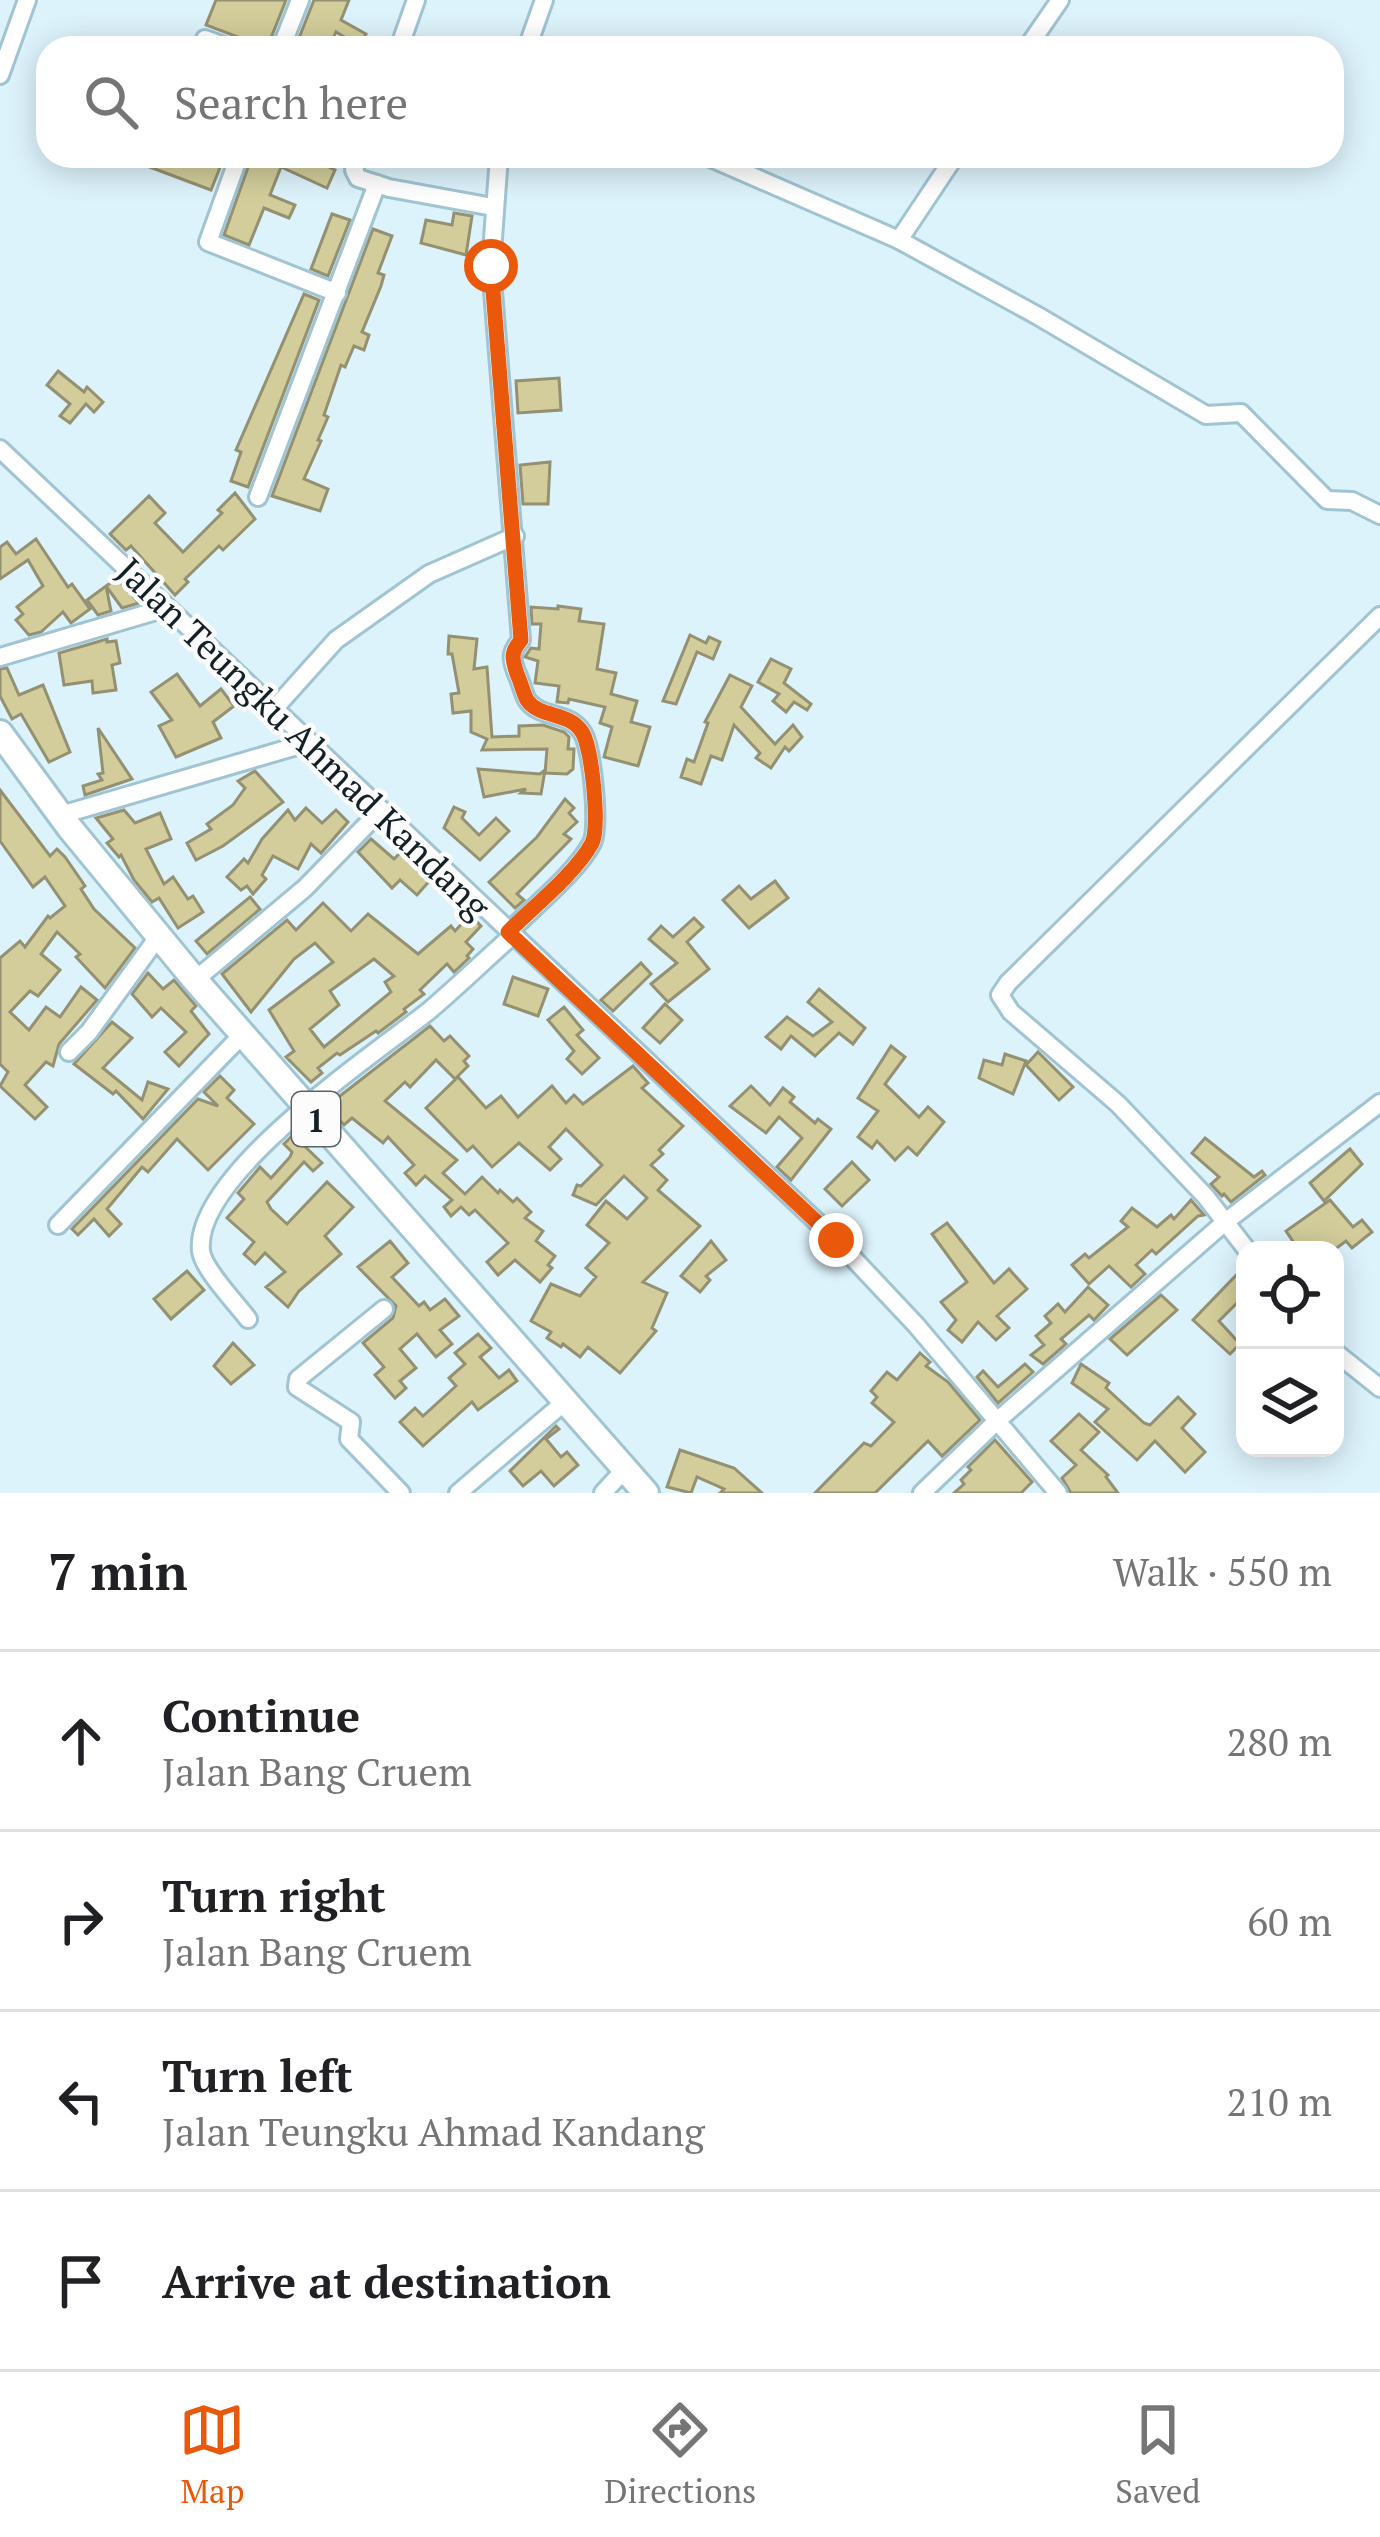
<!DOCTYPE html>
<html lang="en">
<head>
<meta charset="utf-8">
<style>
	body { margin:0; font-family:"PT Serif",serif; background:#f6f6f6; color:#202124 }
	.controls { position:absolute; right:36px; bottom:36px; display:grid; overflow:hidden; border-radius:24px; box-shadow:0 6px 30px #0003 }
	.controls button { width:108px; height:108px; display:grid; place-items:center; padding:0; border:0; border-bottom:3px solid #e0e0e0; background:#fff; color:#202124; font:60px sans-serif }
	.stop { position:absolute; width:36px; height:36px; margin:-27px; border:9px solid #ea580c; border-radius:50%; background:#fff }
	.stop.end { background:#ea580c; border-color:#fff; box-shadow:0 3px 12px #0008 }
	.list { margin:0; padding:0; list-style:none }
	h2 { display:flex; justify-content:space-between; align-items:center; height:156px; margin:0; padding:0 48px; font-size:51px }
	h2 small { font-size:39px; font-weight:400; color:#757577 }
	.list li { display:grid; grid-template-columns:78px 1fr auto; gap:36px; align-items:center; box-sizing:border-box; height:180px; padding:0 48px; border-top:3px solid #e0e0e0 }
	.list b { display:block; font-size:45px; white-space:nowrap }
	.list p { margin:0; font-size:39px; white-space:nowrap; color:#757577 }
	.list em { font-size:39px; font-style:normal; color:#757577 }
	.icon { flex:none; width:66px; height:66px; fill:none; stroke:currentColor; stroke-width:2; stroke-linecap:round; stroke-linejoin:round }
	.map { position:relative; flex:none; width:1380px; height:1493px; overflow:hidden }
	.search { position:absolute; background:#fff; box-shadow:0 6px 30px #0003; left:36px; right:36px; top:36px; height:132px; display:flex; align-items:center; gap:30px; box-sizing:border-box; padding:0 42px; border-radius:36px; color:#757577; font-size:45px }
	.sheet { height:876px; background:#fff }
	nav { display:flex; justify-content:space-around; align-items:center; box-sizing:border-box; height:168px; border-top:3px solid #e0e0e0; background:#fff; font-size:33px; color:#757577 }
	nav a { display:grid; justify-items:center; gap:6px }
	nav .on { color:#ea580c }
	.map>svg:first-child { display:block }
</style>
</head>
<body>
<div class="map">
<svg width="1380" height="1493" viewBox="0 0 1380 1493">
	<rect width="100%" height="100%" fill="#ddf3fc"/>
	<!-- building -->
	<g fill="#d2cd9a" stroke="#949072" stroke-width="3" fill-rule="evenodd">
		<polygon points="216,0 286,0 267,48 206,25"/>
		<polygon points="314,0 349,0 341,20 366,34 359,46 336,32 329,48 295,48"/>
		<polygon points="211,156 223,160 211,190 123,157"/>
		<polygon points="252,156 316,156 314,160 335,170 327,188 281,167 270,195 295,205 289,218 264,208 249,245 224,235"/>
		<polygon points="454,213 472,216 466,255 421,243 426,220 452,225"/>
		<polygon points="332,214 350,220 328,276 311,269"/>
		<polygon points="373,229 392,236 378,273 384,275 381,286 362,332 369,335 364,350 354,346 345,367 341,365 324,415 328,417 318,440 321,441 304,479 328,489 320,511 272,496"/>
		<polygon points="304,294 319,300 248,487 231,481 241,452 236,450"/>
		<polygon points="58,371 84,392 87,387 103,402 94,412 86,404 70,423 60,416 70,404 47,385"/>
		<polygon points="559,378 561,410 518,413 516,381"/>
		<polygon points="550,462 548,504 523,504 520,465"/>
		<polygon points="235,493 255,519 223,550 219,546 185,579 188,582 175,595 131,546 126,550 110,534 149,496 165,513 155,523 183,552 222,513 218,510"/>
		<polygon points="36,539 68,587 72,584 90,609 71,623 63,612 41,632 29,635 16,620 23,614 17,607 43,586 28,560 0,579 0,547 7,542 16,554"/>
		<polygon points="117,578 139,603 122,608 106,586 111,611 98,615 87,600"/>
		<polygon points="558,606 581,609 579,621 604,624 597,669 616,673 611,694 637,701 631,722 650,727 638,766 604,757 612,727 600,723 605,707 569,699 568,703 557,702 559,686 535,683 538,661 525,657 531,648 539,649 541,624 532,624 531,607 558,609"/>
		<polygon points="690,635 706,643 709,637 720,642 713,659 697,652 676,704 663,701"/>
		<polygon points="449,636 477,639 474,669 487,667 492,737 519,736 519,726 543,725 564,732 569,737 568,749 574,749 573,769 567,774 545,773 547,749 482,750 487,739 471,732 471,711 453,713 451,694 459,693 452,654 448,654"/>
		<polygon points="107,639 107,642 116,641 120,663 112,665 116,690 93,693 92,681 64,685 59,653"/>
		<polygon points="771,659 791,669 784,683 811,704 807,710 794,702 786,712 773,701 779,694 758,682"/>
		<polygon points="7,668 19,695 43,685 70,752 49,762 21,714 12,719 0,696 0,669"/>
		<polygon points="177,674 200,706 221,689 234,706 213,722 221,738 176,757 159,726 172,720 151,692"/>
		<polygon points="730,675 752,686 741,707 775,744 793,725 802,737 789,751 785,747 771,768 756,758 760,753 734,725 722,760 711,756 701,784 681,777 687,759 694,762 708,723 705,722"/>
		<polygon points="98,728 132,779 85,795 83,786 102,780 98,774 103,773"/>
		<polygon points="478,769 540,774 545,770 541,794 521,793 526,789 484,797"/>
		<polygon points="255,771 283,802 223,846 196,860 187,843 211,829 207,824 233,805 245,788 238,781"/>
		<polygon points="0,790 50,856 57,849 65,857 85,886 81,889 94,909 135,948 105,988 76,957 80,954 57,932 41,954 60,970 38,996 30,991 10,1012 29,1030 46,1007 60,1017 81,987 97,1000 59,1044 53,1066 46,1062 25,1085 47,1107 35,1119 0,1086 8,1072 0,1064 0,958 20,941 25,947 48,916 50,918 65,906 45,877 33,887 0,841"/>
		<polygon points="565,799 574,808 569,813 577,822 564,834 571,839 517,894 524,900 515,908 489,882 537,837"/>
		<polygon points="454,807 465,812 462,818 479,835 496,818 509,831 480,860 444,828"/>
		<polygon points="306,808 322,823 336,810 348,822 321,853 311,844 298,869 273,856 262,875 266,879 253,894 247,886 241,890 227,877 244,859 248,863 262,839 288,810 295,820"/>
		<polygon points="124,810 135,823 160,813 171,839 146,849 164,884 173,877 188,899 193,896 203,912 178,928 159,898 152,902 134,880 121,855 119,857 107,843 113,839 96,818"/>
		<polygon points="371,839 394,859 402,851 433,877 417,895 400,880 392,888 358,852"/>
		<polygon points="775,881 788,898 749,928 723,900 739,886 751,899"/>
		<polygon points="250,897 260,909 207,954 196,941"/>
		<path d="M 323,903 L 351,931 L 368,914 L 418,954 L 451,926 L 455,931 L 470,915 L 481,926 L 466,942 L 473,949 L 467,956 L 469,958 L 454,972 L 447,964 L 420,990 L 424,994 L 404,1009 L 406,1012 L 378,1033 L 376,1031 L 340,1055 L 337,1053 L 318,1068 L 322,1073 L 311,1082 L 286,1057 L 294,1051 L 269,1010 L 333,962 L 315,943 L 294,959 L 251,1012 L 222,974 L 287,920 L 296,930 ZM 374,959 L 394,976 L 385,982 L 391,992 L 324,1047 L 310,1029 L 339,1005 L 330,991 Z"/>
		<polygon points="694,918 703,927 687,942 709,969 668,1002 651,984 677,963 649,939 661,926 673,937"/>
		<polygon points="641,963 651,974 613,1011 601,1000"/>
		<polygon points="148,973 163,989 174,980 196,1006 191,1011 209,1034 179,1066 165,1052 186,1032 161,1008 152,1017 132,994"/>
		<polygon points="513,977 548,989 538,1016 504,1004"/>
		<polygon points="819,989 865,1028 853,1044 839,1033 815,1056 791,1036 781,1049 766,1037 787,1017 813,1036 832,1022 808,1002"/>
		<polygon points="665,1004 682,1020 660,1043 643,1028"/>
		<polygon points="564,1007 583,1030 577,1035 599,1058 582,1074 567,1059 574,1051 548,1020"/>
		<polygon points="112,1022 132,1038 103,1068 142,1100 148,1082 168,1089 143,1119 116,1091 113,1094 74,1064"/>
		<polygon points="430,1026 444,1041 450,1036 469,1056 464,1061 468,1066 455,1079 436,1060 410,1087 405,1082 385,1101 457,1160 443,1173 465,1194 482,1177 498,1193 500,1190 513,1202 517,1198 531,1212 525,1218 543,1231 536,1241 555,1256 548,1265 552,1268 540,1282 515,1260 498,1275 487,1262 508,1243 475,1210 469,1215 461,1207 451,1216 444,1207 452,1200 425,1176 416,1185 405,1173 414,1165 388,1137 383,1143 352,1118 344,1125 327,1106"/>
		<polygon points="891,1046 905,1057 885,1084 919,1117 928,1107 944,1122 917,1155 908,1147 895,1160 877,1141 872,1148 858,1137 878,1111 858,1098"/>
		<polygon points="1038,1052 1073,1087 1059,1100 1026,1065"/>
		<polygon points="1005,1054 1026,1061 1013,1094 979,1078 984,1060 1002,1065"/>
		<polygon points="633,1066 648,1083 642,1088 683,1126 659,1150 663,1154 651,1165 667,1180 658,1190 700,1226 643,1282 667,1293 652,1328 656,1331 620,1373 588,1347 580,1357 563,1344 561,1347 547,1338 551,1332 531,1321 551,1284 580,1296 596,1277 586,1268 609,1243 587,1225 606,1201 627,1219 647,1198 624,1176 596,1205 573,1195 577,1185 581,1186 602,1165 566,1129 549,1147 561,1159 550,1170 519,1143 492,1167 473,1146 467,1151 426,1108 458,1077 486,1108 501,1096 518,1117 552,1086 566,1103 574,1095 583,1104"/>
		<polygon points="220,1076 234,1090 227,1098 254,1124 208,1170 177,1139 148,1172 142,1167 107,1209 121,1224 109,1236 94,1219 78,1235 72,1229 198,1099 218,1106 204,1092"/>
		<polygon points="751,1086 770,1105 783,1088 794,1097 790,1102 815,1123 818,1119 831,1129 791,1180 777,1167 802,1138 779,1117 766,1133 730,1106"/>
		<polygon points="293,1135 322,1163 313,1171 304,1162 267,1202 271,1209 287,1224 327,1182 353,1207 325,1236 341,1254 299,1291 288,1307 266,1287 285,1272 265,1253 255,1264 244,1254 254,1242 227,1218 244,1199 238,1193 260,1167 271,1178 290,1157 292,1152 284,1144"/>
		<polygon points="1205,1138 1254,1177 1262,1171 1265,1175 1231,1202 1224,1194 1222,1196 1211,1184 1219,1177 1192,1153"/>
		<polygon points="1350,1149 1362,1164 1324,1201 1310,1183"/>
		<polygon points="852,1162 869,1180 842,1206 825,1189"/>
		<polygon points="1191,1200 1204,1215 1198,1216 1156,1254 1152,1250 1136,1265 1145,1274 1131,1287 1109,1266 1089,1284 1072,1265 1085,1254 1089,1258 1128,1227 1121,1221 1132,1208 1157,1227 1171,1215 1174,1219"/>
		<polygon points="1330,1200 1353,1227 1362,1220 1372,1232 1352,1248 1346,1241 1334,1250 1299,1250 1286,1231"/>
		<polygon points="947,1223 994,1283 1009,1269 1027,1289 997,1316 1009,1328 996,1340 978,1322 962,1342 948,1330 956,1320 941,1302 967,1282 932,1234"/>
		<polygon points="390,1241 408,1263 392,1277 419,1306 424,1302 430,1310 445,1299 459,1316 440,1330 452,1344 436,1357 417,1334 400,1349 416,1368 400,1381 406,1388 395,1398 375,1375 384,1367 363,1343 393,1318 396,1306 358,1267"/>
		<polygon points="711,1241 726,1260 706,1276 710,1280 700,1292 681,1276"/>
		<polygon points="1245,1266 1245,1311 1238,1302 1219,1321 1240,1344 1230,1354 1193,1320"/>
		<polygon points="187,1271 204,1290 171,1319 154,1299"/>
		<polygon points="1088,1287 1108,1305 1094,1320 1089,1315 1061,1339 1066,1344 1043,1364 1031,1355 1044,1345 1036,1336 1051,1323 1045,1316 1058,1304 1065,1312"/>
		<polygon points="1161,1295 1177,1310 1127,1355 1110,1339"/>
		<polygon points="478,1334 491,1348 480,1357 499,1378 509,1370 517,1381 478,1410 472,1402 423,1446 400,1422 415,1408 423,1416 456,1386 449,1378 465,1364 455,1353"/>
		<polygon points="233,1343 254,1365 231,1384 214,1366"/>
		<polygon points="920,1353 930,1362 926,1366 948,1382 980,1420 942,1456 928,1441 875,1493 815,1493 864,1443 871,1446 894,1422 872,1403 877,1397 871,1391 887,1372 897,1380"/>
		<polygon points="1025,1364 1033,1372 998,1403 977,1377 983,1371 998,1387"/>
		<polygon points="1081,1364 1109,1383 1106,1388 1144,1423 1150,1425 1178,1397 1195,1414 1182,1428 1205,1452 1185,1472 1155,1441 1137,1460 1095,1422 1108,1409 1072,1383"/>
		<polygon points="1079,1414 1099,1432 1081,1450 1108,1475 1106,1477 1118,1493 1071,1493 1062,1478 1076,1465 1051,1441"/>
		<polygon points="556,1426 559,1429 546,1439 561,1457 567,1452 578,1465 554,1486 541,1471 523,1486 510,1471"/>
		<polygon points="995,1440 1032,1482 1021,1493 954,1493 964,1484 961,1480 971,1470 968,1467"/>
		<polygon points="680,1450 734,1468 762,1493 720,1493 724,1489 697,1477 691,1493 667,1487"/>
	</g>
	<g fill="none" stroke-linecap="round" stroke-linejoin="round">
		<!-- minor casing -->
		<g stroke="#a0c4d2" stroke-width="22">
			<g id="minor">
				<polyline points="205,39 230,48"/>
				<polyline points="281,48 300,0"/>
				<polyline points="399,48 416,0"/>
				<polyline points="527,48 544,0"/>
				<polyline points="1027,48 1060,0"/>
				<polyline points="0,75 27,0"/>
				<polyline points="239,156 208,242 337,293"/>
				<polyline points="359,156 354,170 358,178 389,188 493,207"/>
				<path d="M 499,156 L 491,266 L 521,640 C 510,653 511,659 517,674 C 521,682 523,693 527,700 C 540,719 569,711 582,732 C 592,746 600,828 592,843 C 576,873 533,907 509,932"/>
				<polyline points="706,156 899,240 1038,316 1206,415 1241,413 1327,500 1352,501 1380,515"/>
				<polyline points="899,240 955,156"/>
				<polyline points="0,449 836,1240 916,1325 1058,1493"/>
				<polyline points="258,497 377,184"/>
				<polyline points="0,657 166,608"/>
				<polyline points="275,708 336,640 429,574 515,536"/>
				<polyline points="61,815 307,743"/>
				<polyline points="195,980 305,888 380,811"/>
				<polyline points="69,1052 89,1032 158,937"/>
				<polyline points="58,1225 243,1034"/>
				<polyline points="1247,1250 1206,1197 1118,1104 1011,1012 1000,995 1008,983 1380,616"/>
				<polyline points="384,1309 298,1379 297,1387 351,1422 349,1439 401,1493"/>
				<path d="M 248,1319 C 236,1303 203,1269 201,1251 C 193,1175 375,1054 430,1010 C 458,986 485,960 512,936"/>
				<polyline points="1335,1352 1380,1388"/>
				<polyline points="458,1493 567,1400"/>
				<polyline points="603,1493 626,1468"/>
				<polyline points="922,1493 997,1421 1224,1223 1380,1103"/>
			</g>
		</g>
		<!-- highway casing -->
		<g stroke="#a0c4d2" stroke-width="30">
			<polyline id="highway" points="0,733 69,827 195,980 646,1493"/>
		</g>
		<!-- minor -->
		<use href="#minor" stroke="#fff" stroke-width="16"/>
		<!-- highway -->
		<use href="#highway" stroke="#fff" stroke-width="24"/>
	</g>
	<g fill="none" stroke-linecap="round" stroke-linejoin="round">
		<!-- route -->
		<path stroke="#ea580c" stroke-width="15" d="M 491,266 L 521,640 C 510,653 512,659 517,674 C 521,682 523,693 527,700 C 540,719 569,711 582,732 C 592,747 600,828 592,843 C 576,873 533,907 508,932 L 836,1240"/>
	</g>
	<g text-anchor="middle" dominant-baseline="central" stroke-width="9" stroke-linejoin="round" paint-order="stroke">
		<!-- shield labels -->
		<rect fill="#fcfcfc" stroke="#596366" stroke-width="3" x="292" y="1092" width="48" height="54" rx="9"/>
		<g font-size="33" font-weight="bold" fill="#132126">
			<text x="316" y="1119">1</text>
		</g>
		<!-- street labels -->
		<g font-size="36" fill="#132126" stroke="#fcfcfc">
			<text transform="translate(304 738) rotate(44)">Jalan Teungku Ahmad Kandang</text>
		</g>
	</g>
</svg>
<div class="controls">
<button><svg class="icon" aria-label="locate" viewBox="0 0 24 24"><circle cx="12" cy="12" r="6"/><path d="M12 2v4M12 18v4M2 12h4M18 12h4"/></svg></button>
<button><svg class="icon" aria-label="layers" viewBox="0 0 24 24"><path d="M12 4l9 5-9 5-9-5zM3 14l9 5 9-5"/></svg></button>
</div>
<div class="stop" style="left:491px;top:266px"></div>
<div class="stop end" style="left:836px;top:1240px"></div>
<div class="search"><svg class="icon" aria-label="search" viewBox="0 0 24 24"><circle cx="10" cy="10" r="6"/><path d="M15 15l6 6"/></svg>Search here</div>
</div>
<section class="sheet">
<h2>7 min<small>Walk · 550 m</small></h2>
<ul class="list">
<li><svg class="icon" aria-label="ahead" viewBox="0 0 24 24"><path d="M12 20V5M6 11l6-6 6 6"/></svg><div><b>Continue</b><p>Jalan Bang Cruem</p></div><em>280 m</em></li>
<li><svg class="icon" aria-label="right" viewBox="0 0 24 24"><path d="M7 20v-9h11M14 6l5 5-5 5"/></svg><div><b>Turn right</b><p>Jalan Bang Cruem</p></div><em>60 m</em></li>
<li><svg class="icon" aria-label="left" viewBox="0 0 24 24"><path d="M17 20v-9H6M10 6l-5 5 5 5"/></svg><div><b>Turn left</b><p>Jalan Teungku Ahmad Kandang</p></div><em>210 m</em></li>
<li><svg class="icon" aria-label="arrive" viewBox="0 0 24 24"><path d="M6 21V4h12l-3 4 3 4H6"/></svg><div><b>Arrive at destination</b></div></li>
</ul>
</section>
<nav>
<a class="on"><svg class="icon" aria-label="map" viewBox="0 0 24 24"><path d="M3 6l6-2 6 2 6-2v14l-6 2-6-2-6 2zM9 4v14M15 6v14"/></svg>Map</a>
<a><svg class="icon" aria-label="directions" viewBox="0 0 24 24"><path d="M12 3l9 9-9 9-9-9zM9 14v-3h6M13 9l2 2-2 2"/></svg>Directions</a>
<a><svg class="icon" aria-label="saved" viewBox="0 0 24 24"><path d="M7 4h10v16l-5-4-5 4z"/></svg>Saved</a>
</nav>
</body>
</html>
